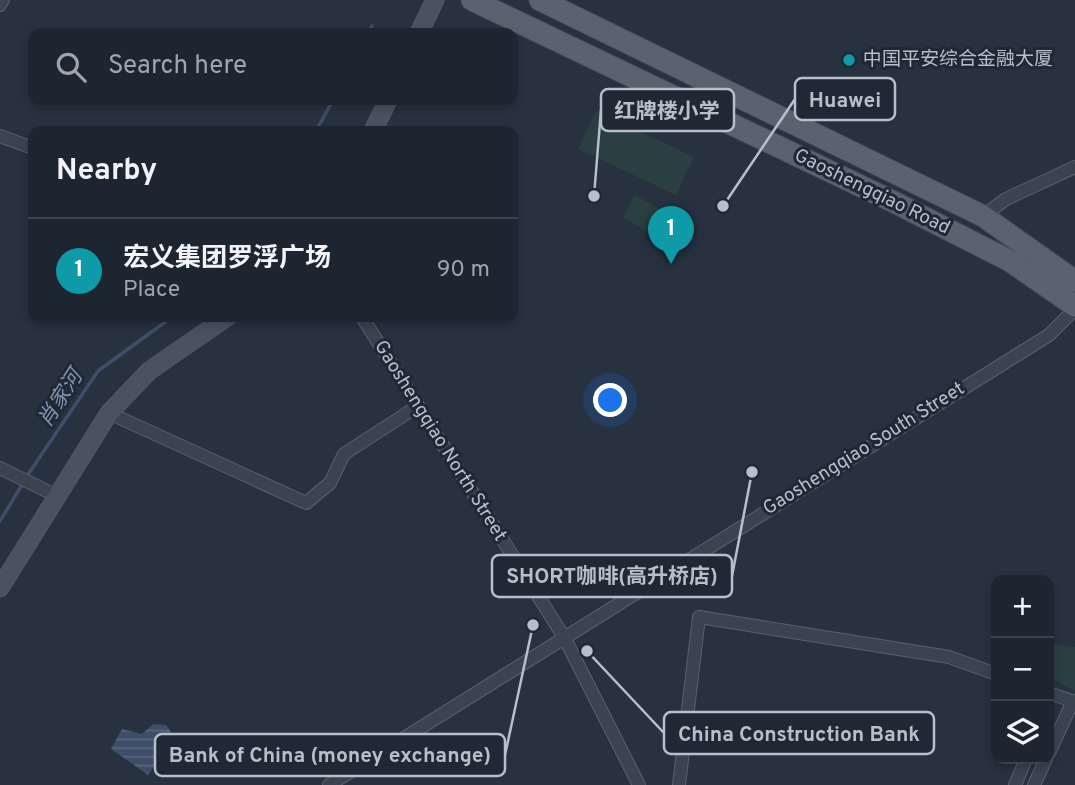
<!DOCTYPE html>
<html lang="en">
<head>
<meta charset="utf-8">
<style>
	body { margin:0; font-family:Overpass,"Noto Sans SC",sans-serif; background:#252d38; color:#f1f3f6 }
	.controls { position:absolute; right:21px; bottom:21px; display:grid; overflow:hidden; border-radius:14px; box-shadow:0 4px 10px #0003 }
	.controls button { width:63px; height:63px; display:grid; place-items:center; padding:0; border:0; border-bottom:2px solid #3b424c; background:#1d2530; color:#f1f3f6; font:35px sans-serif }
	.you { position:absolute; left:611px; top:401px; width:24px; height:24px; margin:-18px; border:5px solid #fff; border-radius:50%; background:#1a73e8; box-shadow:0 0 0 10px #1a73e833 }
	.badge { display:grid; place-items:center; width:46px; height:46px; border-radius:50%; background:#95b7f3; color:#fff; font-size:23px; font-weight:700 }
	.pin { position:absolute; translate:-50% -58px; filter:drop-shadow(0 2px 4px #0008) }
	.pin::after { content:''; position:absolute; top:37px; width:24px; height:21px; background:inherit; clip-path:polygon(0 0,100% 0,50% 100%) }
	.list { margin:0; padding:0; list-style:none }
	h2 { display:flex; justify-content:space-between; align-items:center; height:91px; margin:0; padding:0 28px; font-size:30px }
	h2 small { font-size:23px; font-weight:400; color:#a0a5ab }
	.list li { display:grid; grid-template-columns:46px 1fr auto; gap:21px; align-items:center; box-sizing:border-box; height:105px; padding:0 28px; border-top:2px solid #3b424c }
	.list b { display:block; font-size:26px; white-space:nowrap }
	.list p { margin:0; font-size:23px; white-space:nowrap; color:#a0a5ab }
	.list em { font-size:23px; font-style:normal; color:#a0a5ab }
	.icon { flex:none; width:38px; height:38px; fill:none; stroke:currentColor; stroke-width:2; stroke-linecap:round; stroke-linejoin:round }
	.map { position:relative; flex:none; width:1075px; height:785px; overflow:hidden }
	.search { position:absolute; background:#1d2530; box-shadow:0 4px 10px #0003; left:28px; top:28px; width:490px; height:77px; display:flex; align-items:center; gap:18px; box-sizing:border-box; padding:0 24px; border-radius:14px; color:#a0a5ab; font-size:26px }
	.panel { position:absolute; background:#1d2530; box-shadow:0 4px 10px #0003; left:28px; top:126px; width:490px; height:196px; border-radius:14px }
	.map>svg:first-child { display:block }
</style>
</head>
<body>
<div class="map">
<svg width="1075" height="785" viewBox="0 0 1075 785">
	<defs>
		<pattern id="water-rules" width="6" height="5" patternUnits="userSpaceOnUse" patternTransform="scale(1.75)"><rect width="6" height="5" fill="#3e4e68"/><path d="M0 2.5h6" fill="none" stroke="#58667c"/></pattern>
	</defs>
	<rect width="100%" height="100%" fill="#273140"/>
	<!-- green -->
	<g fill="#2a3f42">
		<polygon points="596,111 694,157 676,195 578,149"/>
		<polygon points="635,195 668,214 655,236 622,217"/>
		<polygon points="1049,644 1075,647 1075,691 1049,677"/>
	</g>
	<!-- water -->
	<polygon fill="url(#water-rules)" points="153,724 166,725 175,737 148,775 111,749 122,729 142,734"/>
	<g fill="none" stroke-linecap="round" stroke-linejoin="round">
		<!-- stream -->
		<g stroke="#3e4e68" stroke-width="3.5">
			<polyline points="368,33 372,26"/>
			<polyline points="316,131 333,100"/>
			<polyline points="27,476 98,371 172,317"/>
			<polyline points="0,521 23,483"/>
		</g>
		<!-- minor casing -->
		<g stroke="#59616d" stroke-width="14">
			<g id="minor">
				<polyline points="0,5 3,0"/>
				<polyline points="0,136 33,148"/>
				<polyline points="983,216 1006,199 1075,167"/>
				<polyline points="362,317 564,637 639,785"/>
				<polyline points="109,413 306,503 330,483 344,454 418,406"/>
				<polyline points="0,468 57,496"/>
				<polyline points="1049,693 1075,702"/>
				<polyline points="1049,753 1073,701"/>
				<polyline points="329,785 1049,335 1075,309"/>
				<polyline points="679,785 699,617 949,657 996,674"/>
				<polyline points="1015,785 1026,759"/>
				<polyline points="1034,785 1046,759"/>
			</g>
		</g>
		<!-- secondary casing -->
		<g stroke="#59616d" stroke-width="19">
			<g id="secondary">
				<polyline points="419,33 435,0"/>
				<polyline points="373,131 388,100"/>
				<polyline points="0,588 109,413 149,371 227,317"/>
			</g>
		</g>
		<!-- primary casing -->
		<g stroke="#454c59" stroke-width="23">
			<g id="primary">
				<polyline points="472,0 894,202 1010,261 1075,306"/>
				<polyline points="540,0 983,216 1075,281"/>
			</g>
		</g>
		<!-- minor -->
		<use href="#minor" stroke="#3b4350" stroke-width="12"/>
		<!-- secondary -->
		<use href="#secondary" stroke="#4a5262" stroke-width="18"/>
		<!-- primary -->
		<use href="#primary" stroke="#5a6270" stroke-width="21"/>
	</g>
	<!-- markers -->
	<circle fill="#0f9aa8" stroke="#202835" stroke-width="2.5" cx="849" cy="60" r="7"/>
	<g text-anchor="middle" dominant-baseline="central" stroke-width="6" stroke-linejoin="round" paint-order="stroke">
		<!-- poi labels -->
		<g font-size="19" fill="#b8bfca" stroke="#202835" text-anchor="start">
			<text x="863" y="60">中国平安综合金融大厦</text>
		</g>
		<!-- street labels -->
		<g font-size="19" fill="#b8bfca" stroke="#202835">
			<text transform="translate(872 192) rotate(26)">Gaoshengqiao Road</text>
			<text transform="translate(440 441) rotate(58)">Gaoshengqiao North Street</text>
			<text transform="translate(864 449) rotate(-32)">Gaoshengqiao South Street</text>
		</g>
		<!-- water labels -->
		<g font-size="21" font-style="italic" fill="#8194b0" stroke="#202835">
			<text transform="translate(61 399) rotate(-57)">肖家河</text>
		</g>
	</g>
	<!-- callouts -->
	<path fill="none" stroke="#b8bfca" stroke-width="2.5" d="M723 206L795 99M594 196L601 110M752 472L732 576M587 651L664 733M533 625L505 755"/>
	<g fill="#b8bfca" stroke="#202835" stroke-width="2.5">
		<circle cx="723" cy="206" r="7"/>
		<circle cx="594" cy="196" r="7"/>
		<circle cx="752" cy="472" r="7"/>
		<circle cx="587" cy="651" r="7"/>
		<circle cx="533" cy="625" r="7"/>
	</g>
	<g fill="#202835" stroke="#b8bfca" stroke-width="2.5">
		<rect x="795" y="78" width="100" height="42" rx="7"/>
		<rect x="601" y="89" width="133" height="42" rx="7"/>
		<rect x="492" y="555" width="240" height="42" rx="7"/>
		<rect x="664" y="712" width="270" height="42" rx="7"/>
		<rect x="155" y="734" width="350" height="42" rx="7"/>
	</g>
	<g font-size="21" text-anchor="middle" font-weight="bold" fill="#b8bfca">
		<text x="845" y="107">Huawei</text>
		<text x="667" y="118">红牌楼小学</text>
		<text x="612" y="583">SHORT咖啡(高升桥店)</text>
		<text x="799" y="741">China Construction Bank</text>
		<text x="330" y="762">Bank of China (money exchange)</text>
	</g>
</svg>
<div class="controls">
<button>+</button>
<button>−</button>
<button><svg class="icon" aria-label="layers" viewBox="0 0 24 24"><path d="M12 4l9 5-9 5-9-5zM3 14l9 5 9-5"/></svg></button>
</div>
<div class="you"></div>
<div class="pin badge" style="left:671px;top:264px;background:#0f9aa8">1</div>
<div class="search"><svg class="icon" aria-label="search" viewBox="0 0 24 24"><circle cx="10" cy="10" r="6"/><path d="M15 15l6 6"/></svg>Search here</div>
<section class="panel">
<h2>Nearby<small></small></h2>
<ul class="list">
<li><span class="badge" style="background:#0f9aa8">1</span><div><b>宏义集团罗浮广场</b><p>Place</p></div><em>90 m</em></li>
</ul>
</section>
</div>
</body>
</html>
